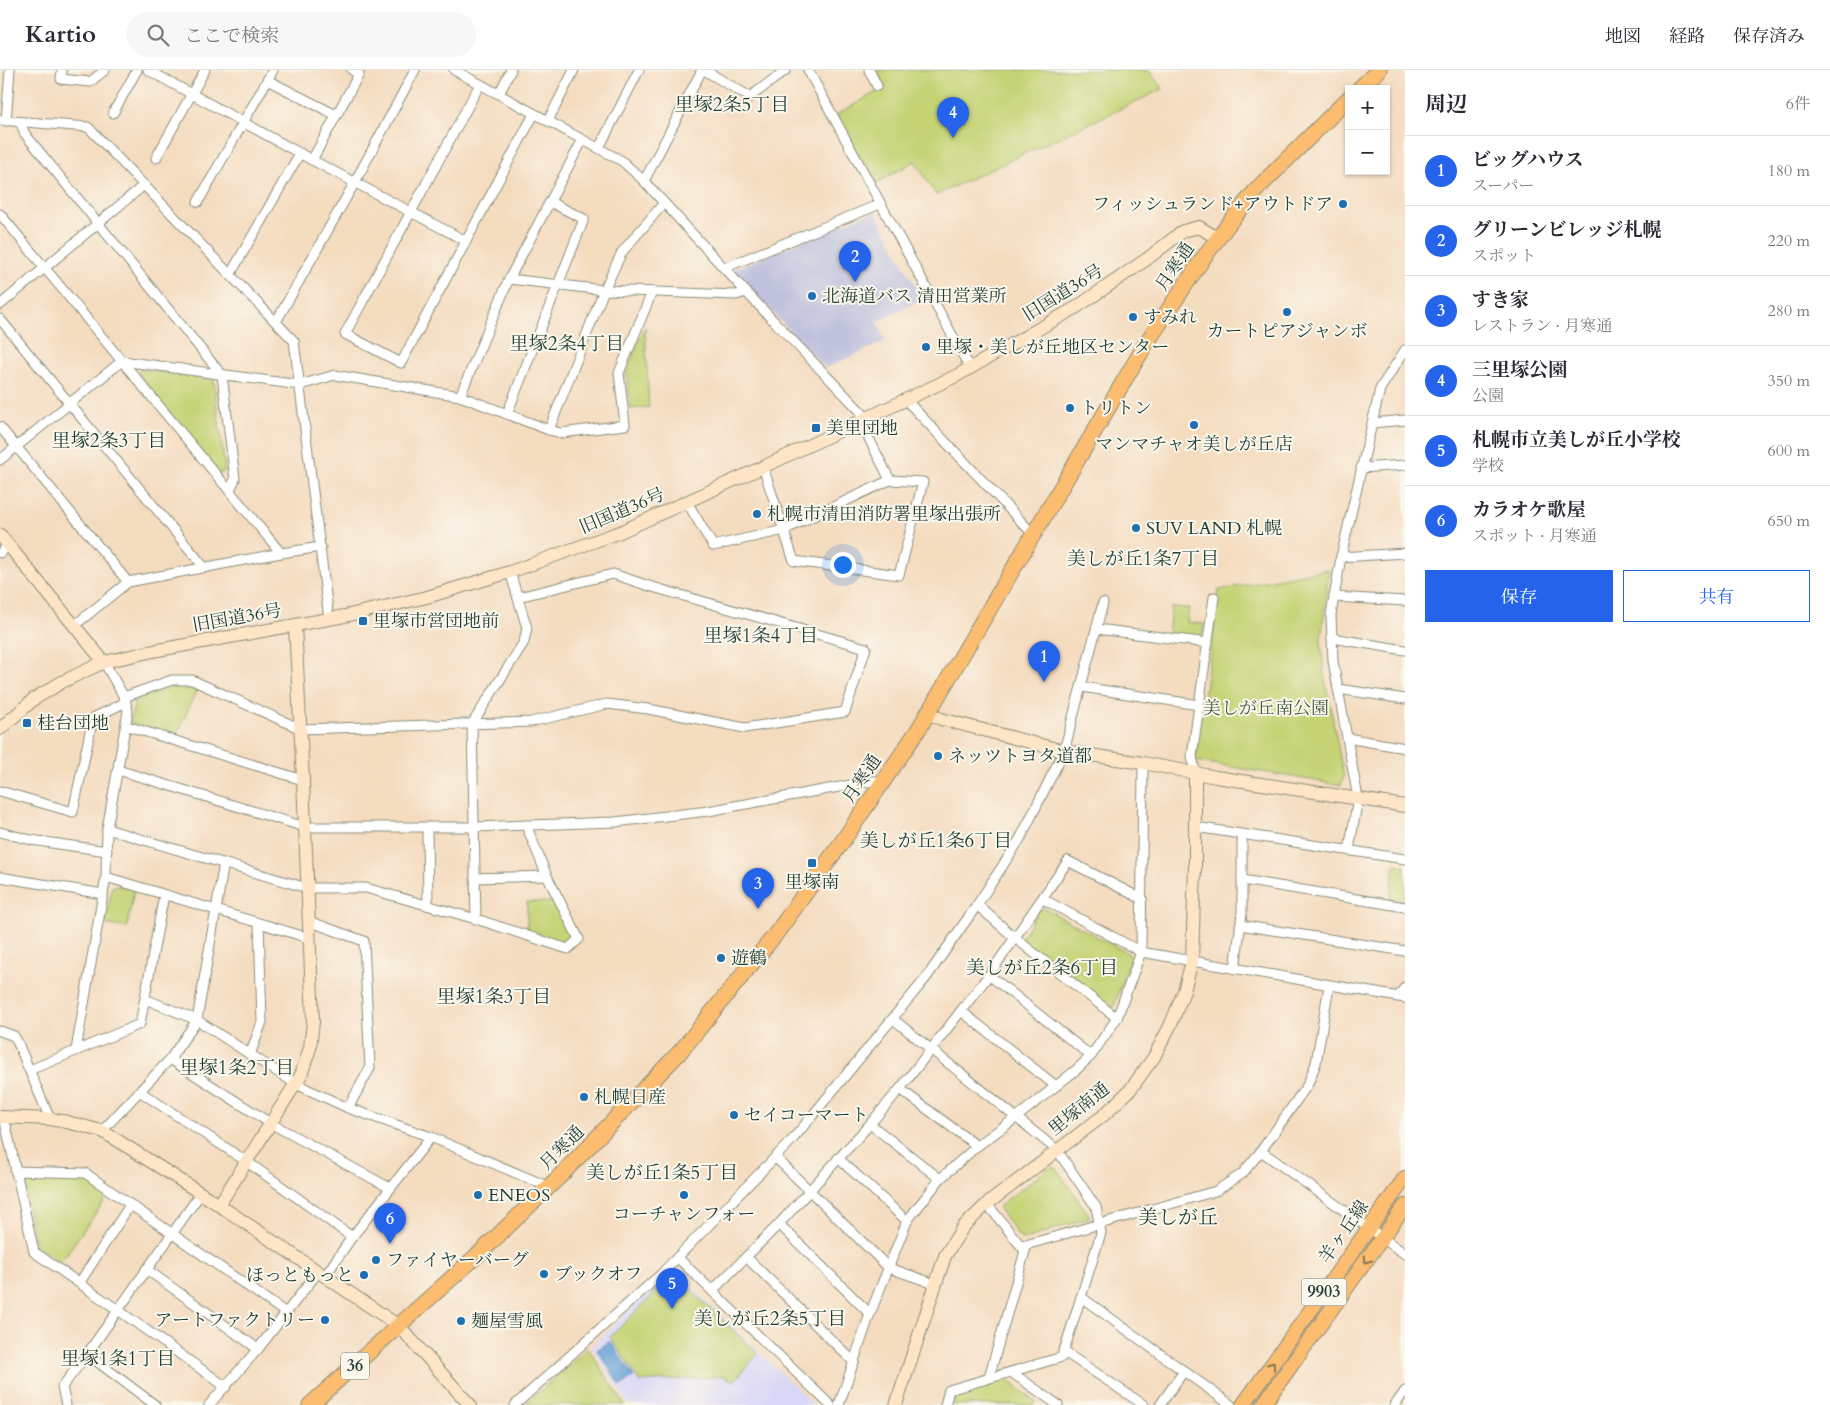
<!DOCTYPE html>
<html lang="ja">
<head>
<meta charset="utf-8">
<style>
	body { margin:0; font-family:Cardo,"Noto Serif JP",serif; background:#f7f7f7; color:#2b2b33 }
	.controls { position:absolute; right:15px; top:15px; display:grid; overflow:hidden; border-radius:0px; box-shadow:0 1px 4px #0004 }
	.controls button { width:45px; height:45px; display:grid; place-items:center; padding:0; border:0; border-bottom:1px solid #e1e1e2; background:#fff; color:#2b2b33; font:25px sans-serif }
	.you { position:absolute; left:842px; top:494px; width:18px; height:18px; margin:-12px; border:4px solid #fff; border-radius:50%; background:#1a73e8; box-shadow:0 0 0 8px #1a73e833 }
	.badge { display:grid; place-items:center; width:32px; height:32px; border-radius:50%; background:#2563eb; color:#fff; font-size:16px; font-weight:700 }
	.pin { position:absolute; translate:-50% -41px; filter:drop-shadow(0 1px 2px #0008) }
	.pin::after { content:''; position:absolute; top:26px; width:18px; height:15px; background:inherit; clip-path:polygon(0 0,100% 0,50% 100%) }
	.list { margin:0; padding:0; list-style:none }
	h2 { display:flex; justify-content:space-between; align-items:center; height:65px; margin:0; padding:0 20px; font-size:21px }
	h2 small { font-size:16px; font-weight:400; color:#7c7c81 }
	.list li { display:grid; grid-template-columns:32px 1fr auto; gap:15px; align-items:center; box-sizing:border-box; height:70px; padding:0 20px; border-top:1px solid #e1e1e2 }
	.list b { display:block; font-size:19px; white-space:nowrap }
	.list p { margin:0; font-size:16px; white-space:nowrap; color:#7c7c81 }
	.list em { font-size:16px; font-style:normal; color:#7c7c81 }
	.actions { display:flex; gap:10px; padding:15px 20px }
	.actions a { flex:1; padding:11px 0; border:1px solid #2563eb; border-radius:0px; text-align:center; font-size:18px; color:#2563eb }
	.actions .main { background:#2563eb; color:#fff }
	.icon { flex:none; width:28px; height:28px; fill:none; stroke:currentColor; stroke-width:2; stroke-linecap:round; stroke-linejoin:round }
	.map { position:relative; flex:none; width:1405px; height:1335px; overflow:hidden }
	header { display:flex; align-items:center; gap:30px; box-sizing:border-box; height:70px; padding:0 25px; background:#fff; border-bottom:1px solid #e1e1e2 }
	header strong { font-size:24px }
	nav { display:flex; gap:28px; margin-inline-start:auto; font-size:18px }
	.search { width:350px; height:45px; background:#f7f7f7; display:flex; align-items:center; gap:12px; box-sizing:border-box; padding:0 18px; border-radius:28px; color:#7c7c81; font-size:19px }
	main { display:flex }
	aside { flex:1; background:#fff }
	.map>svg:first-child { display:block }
</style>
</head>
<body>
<header>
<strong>Kartio</strong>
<div class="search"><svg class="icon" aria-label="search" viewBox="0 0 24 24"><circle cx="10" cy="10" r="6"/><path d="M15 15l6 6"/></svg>ここで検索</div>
<nav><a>地図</a><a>経路</a><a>保存済み</a></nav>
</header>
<main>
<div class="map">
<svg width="1405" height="1335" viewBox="0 0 1405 1335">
	<rect width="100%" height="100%" fill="#fbf7ec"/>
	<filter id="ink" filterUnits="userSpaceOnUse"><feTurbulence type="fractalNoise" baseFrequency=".02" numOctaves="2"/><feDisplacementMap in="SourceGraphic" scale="10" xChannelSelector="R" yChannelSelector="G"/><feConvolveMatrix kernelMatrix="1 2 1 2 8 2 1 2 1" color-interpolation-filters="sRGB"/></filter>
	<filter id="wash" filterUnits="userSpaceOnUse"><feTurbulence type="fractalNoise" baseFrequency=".0096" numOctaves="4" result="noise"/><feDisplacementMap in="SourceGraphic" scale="20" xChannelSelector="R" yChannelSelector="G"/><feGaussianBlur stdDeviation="1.12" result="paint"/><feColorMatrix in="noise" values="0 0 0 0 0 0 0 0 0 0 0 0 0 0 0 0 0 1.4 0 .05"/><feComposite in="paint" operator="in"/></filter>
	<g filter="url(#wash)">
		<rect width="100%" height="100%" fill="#f4dcbf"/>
		<!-- built -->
		<polygon fill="#d9d7f7" points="671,1201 674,1201 814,1335 629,1335 591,1277"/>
		<!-- industrial -->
		<polygon fill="#c0c2dd" points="875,141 922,229 877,252 886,271 825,298 733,200"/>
		<!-- green -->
		<g fill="#c5d375" stroke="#728854">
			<polygon points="876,0 1148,0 1163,19 936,125 915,91 875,114 836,45 885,17"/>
			<polygon points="645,257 649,337 631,339 626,302"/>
			<polygon points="141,299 212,308 214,311 225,401 219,404 138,303"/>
			<polygon points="1329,499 1321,570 1324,605 1344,707 1341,715 1195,691 1219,520"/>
			<polygon points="1171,537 1189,538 1187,552 1204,554 1201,568 1168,566"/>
			<polygon points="176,615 183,615 196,621 176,667 132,654 130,651 135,632 139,629"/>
			<polygon points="1395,794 1405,796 1405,831 1390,829"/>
			<polygon points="117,815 134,820 127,858 105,854 112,817"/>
			<polygon points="527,832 560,832 579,869 568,879 527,866"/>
			<polygon points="1044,838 1129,884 1131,887 1113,938 1110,939 1023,871 1022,866 1040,839"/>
			<polygon points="1050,1097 1056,1098 1089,1145 1089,1148 1025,1169 1020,1168 999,1139 999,1136"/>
			<polygon points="22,1107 85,1110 108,1126 60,1193 35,1175"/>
			<polygon points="672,1206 676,1206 758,1284 734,1311 723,1306 640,1312 610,1267"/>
			<polygon points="588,1278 625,1335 524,1335"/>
			<polygon points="1001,1310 1008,1310 1036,1332 1034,1335 952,1335 957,1321"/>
		</g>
		<!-- water -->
		<polygon fill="#67a1d7" stroke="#436f86" points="610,1271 634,1307 621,1316 597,1280"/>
	</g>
	<g filter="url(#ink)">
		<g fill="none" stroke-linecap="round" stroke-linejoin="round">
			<!-- street casing -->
			<g stroke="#8a8c7a" stroke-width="11">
				<g id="street">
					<polyline points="62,0 61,9 90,12 105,0"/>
					<polyline points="148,0 312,90 466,171"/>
					<polyline points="454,0 622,91 644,111 746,222 867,348"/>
					<polyline points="704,0 750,27 786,0"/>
					<polyline points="808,0 970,298"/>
					<polyline points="869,0 877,16"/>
					<polyline points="267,10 336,45"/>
					<polyline points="480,14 345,264 401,293 534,44"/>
					<polyline points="499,24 511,0"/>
					<polyline points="113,43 137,0"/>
					<polyline points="0,50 88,57 294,271 329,549"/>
					<polyline points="6,51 10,0"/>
					<polyline points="548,51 574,0"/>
					<polyline points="20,52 25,64 222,305 235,409 230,420"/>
					<polyline points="582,71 509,209 604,220 736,225 746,222"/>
					<polyline points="599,78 639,0"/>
					<polyline points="156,88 205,0"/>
					<polyline points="312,90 359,4 352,0"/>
					<polyline points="644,111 702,0"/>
					<polyline points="198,132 273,0"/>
					<polyline points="0,144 281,483"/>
					<polyline points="724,198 880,134"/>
					<polyline points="230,205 300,83"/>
					<polyline points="0,235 144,115"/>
					<polyline points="0,249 204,497"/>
					<polyline points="276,252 355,112 415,0"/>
					<polyline points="460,326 509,209"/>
					<polyline points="905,329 1034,465"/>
					<polyline points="507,344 584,149 550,132"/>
					<polyline points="860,351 890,410"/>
					<polyline points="1372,353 1405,350"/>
					<polyline points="0,357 128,512"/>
					<polyline points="549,360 604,220 622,182 664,133"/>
					<polyline points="0,390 122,291 300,315 335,305 460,326 549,360 561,363 625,355 619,303 652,222"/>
					<polyline points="1361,398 1405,395"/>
					<polyline points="687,432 713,476 784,460 890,410 923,412 899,505 794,491 763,397"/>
					<polyline points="0,483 9,475"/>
					<polyline points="1341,487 1380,319 1405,280"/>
					<polyline points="1334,527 1405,531"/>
					<polyline points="75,555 128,512 281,483 321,477"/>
					<polyline points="1097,559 1208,573"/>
					<polyline points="1332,568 1405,580"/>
					<polyline points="1082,617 1199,635"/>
					<polyline points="1338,619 1405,629"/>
					<polyline points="124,627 172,610 192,610 301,659 531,652 607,634 648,639 745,658 845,642 866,578 649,516 613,504 518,527"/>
					<polyline points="127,656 303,710"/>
					<polyline points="1347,668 1405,678"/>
					<polyline points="118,700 305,757 475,757 615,752 708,741 872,711 884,711"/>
					<polyline points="1195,702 1192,686 1214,527"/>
					<polyline points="0,721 73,742 93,648 126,632"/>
					<polyline points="1195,757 1405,789"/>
					<polyline points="427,758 428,835"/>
					<polyline points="107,759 307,818 366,818 476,849 568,879 579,869 547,806 526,755"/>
					<polyline points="0,762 31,770 107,781"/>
					<polyline points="1349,780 1358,728 1333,591 1331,545 1341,487 1405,483"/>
					<polyline points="0,807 103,824"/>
					<polyline points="106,807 309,868"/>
					<polyline points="475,808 547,806"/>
					<polyline points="1242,810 1405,837"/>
					<polyline points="1043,829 1141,882 1405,928"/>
					<polyline points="977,835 1015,868 1117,948"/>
					<polyline points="476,849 472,654 524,572 527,558 510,502"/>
					<polyline points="308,851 364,871 370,998 348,1038"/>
					<polyline points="1240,855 1405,881"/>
					<polyline points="1235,899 1242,843 1242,765"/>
					<polyline points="989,905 1091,986"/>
					<polyline points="1398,927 1405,917"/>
					<polyline points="145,929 197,950 296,1014 348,1038 431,1067 549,1117"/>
					<polyline points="961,941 1056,1016"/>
					<polyline points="893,949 1057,1080 1096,1137 1101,1163 1081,1227 1231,1335"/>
					<polyline points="0,961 14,966 17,971 50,1049"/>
					<polyline points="76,980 103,824 106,807 107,759 128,641 124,627 104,592"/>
					<polyline points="250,985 262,952 259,854"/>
					<polyline points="170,989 270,1053 390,1118"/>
					<polyline points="30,1000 140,954 164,825"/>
					<polyline points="900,1019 977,1076"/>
					<polyline points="139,1021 246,1091 352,1167"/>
					<polyline points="4,1047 34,1182 118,1240 226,1317"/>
					<polyline points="870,1054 940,1109"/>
					<polyline points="102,1061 170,989 197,950 224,793"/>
					<polyline points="1261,1081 1405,1184"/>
					<polyline points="775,1087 889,1198 935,1214"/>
					<polyline points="838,1088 907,1151"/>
					<polyline points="15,1101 85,1103 286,1243"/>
					<polyline points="987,1134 1025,1181 989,1307"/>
					<polyline points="779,1154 870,1244"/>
					<polyline points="1022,1176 1216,1121 1242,1104 1261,1081 1308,1014 1316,993 1329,916"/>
					<polyline points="677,1187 830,1335"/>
					<polyline points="746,1187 854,1292"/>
					<polyline points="146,1199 258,1279"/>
					<polyline points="325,1206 352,1167 431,1067"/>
					<polyline points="80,1212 130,1135"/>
					<polyline points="712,1221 779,1154 870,1054 900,1019 989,905 1068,791 1142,829"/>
					<polyline points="1063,1281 1144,1335"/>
					<polyline points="87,1284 155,1335"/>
					<polyline points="1011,1302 1058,1335"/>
					<polyline points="66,1335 62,1317 87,1284 201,1123"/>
					<polyline points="209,1335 258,1279 318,1202"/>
					<polyline points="515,1335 661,1204 793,1069 926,908 977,835 1020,769 1064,681 1103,533"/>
					<polyline points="839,1335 870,1244 907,1151 940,1109 977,1076 1017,1047 1076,1000 1091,986 1117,948 1141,882 1143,693"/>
					<polyline points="945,1335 949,1320 1062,1287 1081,1227"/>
					<polyline points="1160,1335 1184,1301"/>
					<polyline points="1395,1335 1405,1321"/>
				</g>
			</g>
			<!-- secondary casing -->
			<g stroke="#8a8c7a" stroke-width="14">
				<g id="secondary">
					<polyline points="0,465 104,592"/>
					<polyline points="928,643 941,649 1064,681 1143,693 1216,707 1405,736"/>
					<polyline points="0,659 34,629 62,612 104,592 158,580 345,546 427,527 510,502 620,462 763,397 958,305 1077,237 1147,189 1183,161 1199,157 1217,168"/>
					<polyline points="0,1047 50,1049 67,1052 102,1061 120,1072 213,1131 399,1256 470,1335"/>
					<polyline points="219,1135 301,1005 310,978 313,952 303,710 295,555"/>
					<polyline points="896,1335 945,1186 963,1157 987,1134 1104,1045 1130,1020 1154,987 1171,954 1184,921 1192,891 1195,797 1195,702"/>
				</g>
			</g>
			<!-- primary casing -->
			<g stroke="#8a8c7a" stroke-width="16">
				<g id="primary">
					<polyline points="1243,1335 1405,1108"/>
					<polyline points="1263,1335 1405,1136"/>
				</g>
			</g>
			<!-- highway casing -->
			<g stroke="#8a8c7a" stroke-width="17">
				<g id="highway">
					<polyline points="1359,19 1379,0"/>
					<polyline points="310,1335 482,1181 559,1107 680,982 775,865 842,772 918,660 1147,272 1204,187 1233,148 1258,118 1349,28"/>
				</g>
			</g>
			<!-- street -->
			<use href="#street" stroke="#fff" stroke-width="9"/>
			<!-- secondary -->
			<use href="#secondary" stroke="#fee5c5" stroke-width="12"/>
			<!-- primary -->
			<use href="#primary" stroke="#fcbd6f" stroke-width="14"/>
			<!-- highway -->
			<use href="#highway" stroke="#fcbd6f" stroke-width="15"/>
		</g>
		<!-- one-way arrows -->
		<defs><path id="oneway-chevron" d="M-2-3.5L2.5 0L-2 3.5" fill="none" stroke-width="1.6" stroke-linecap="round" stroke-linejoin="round" transform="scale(1.25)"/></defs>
		<g stroke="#82774f">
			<use href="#oneway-chevron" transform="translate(1367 1190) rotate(125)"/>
			<use href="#oneway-chevron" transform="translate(1272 1295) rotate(-54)"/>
		</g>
	</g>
	<!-- markers -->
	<g fill="#1f6fb2" stroke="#fbf7ec" stroke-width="2">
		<circle cx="1343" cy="134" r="5"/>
		<circle cx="812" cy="226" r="5"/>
		<circle cx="1287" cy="242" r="5"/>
		<circle cx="1133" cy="247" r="5"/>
		<circle cx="926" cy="277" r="5"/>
		<circle cx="1070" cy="338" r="5"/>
		<circle cx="1194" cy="355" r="5"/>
		<rect x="811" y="353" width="10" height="10" rx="2.5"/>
		<circle cx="757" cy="444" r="5"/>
		<circle cx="1136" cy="458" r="5"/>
		<rect x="358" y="546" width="10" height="10" rx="2.5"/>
		<rect x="22" y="648" width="10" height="10" rx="2.5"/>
		<circle cx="938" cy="686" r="5"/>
		<rect x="807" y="788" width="10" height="10" rx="2.5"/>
		<circle cx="721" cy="888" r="5"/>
		<circle cx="584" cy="1027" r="5"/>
		<circle cx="734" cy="1045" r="5"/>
		<circle cx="478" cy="1125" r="5"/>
		<circle cx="684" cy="1125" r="5"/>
		<circle cx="376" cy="1190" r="5"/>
		<circle cx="544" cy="1204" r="5"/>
		<circle cx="364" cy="1205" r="5"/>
		<circle cx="325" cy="1250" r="5"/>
		<circle cx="461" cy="1251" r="5"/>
	</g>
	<g text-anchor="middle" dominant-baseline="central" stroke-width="4" stroke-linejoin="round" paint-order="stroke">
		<!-- shield labels -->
		<g fill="#fbf7ec" stroke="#61756b" stroke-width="1">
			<rect x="1301.5" y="1208.5" width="45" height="27" rx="4"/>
			<rect x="341" y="1282.5" width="28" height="27" rx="4"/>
		</g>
		<g font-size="16" font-weight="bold" fill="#1f3d34">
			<text x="1324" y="1222">9903</text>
			<text x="355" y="1296">36</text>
		</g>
		<!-- poi labels -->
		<g font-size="18" fill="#1f3d34" stroke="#fbf7ec" text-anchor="start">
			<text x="1333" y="134" text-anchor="end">フィッシュランド+アウトドア</text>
			<text x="822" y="226">北海道バス 清田営業所</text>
			<text x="1143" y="247">すみれ</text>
			<text x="1287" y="261" text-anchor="middle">カートピアジャンボ</text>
			<text x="936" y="277">里塚・美しが丘地区センター</text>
			<text x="1080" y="338">トリトン</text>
			<text x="826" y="358">美里団地</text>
			<text x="1194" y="374" text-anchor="middle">マンマチャオ美しが丘店</text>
			<text x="767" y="444">札幌市清田消防署里塚出張所</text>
			<text x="1146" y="458">SUV LAND 札幌</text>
			<text x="373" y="551">里塚市営団地前</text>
			<text x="37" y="653">桂台団地</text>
			<text x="948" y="686">ネッツトヨタ道都</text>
			<text x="812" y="812" text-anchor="middle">里塚南</text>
			<text x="731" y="888">遊鶴</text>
			<text x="594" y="1027">札幌日産</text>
			<text x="744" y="1045">セイコーマート</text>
			<text x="488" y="1125">ENEOS</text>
			<text x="684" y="1144" text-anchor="middle">コーチャンフォー</text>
			<text x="386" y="1190">ファイヤーバーグ</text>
			<text x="554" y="1204">ブックオフ</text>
			<text x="354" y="1205" text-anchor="end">ほっともっと</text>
			<text x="315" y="1250" text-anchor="end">アートファクトリー</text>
			<text x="471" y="1251">麺屋雪風</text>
		</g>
		<!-- street labels -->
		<g font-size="18" fill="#1f3d34" stroke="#fbf7ec">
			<text transform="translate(1175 197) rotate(-56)">月寒通</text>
			<text transform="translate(1063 223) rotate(-32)">旧国道36号</text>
			<text transform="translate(622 441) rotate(-23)">旧国道36号</text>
			<text transform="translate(237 548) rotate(-10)">旧国道36号</text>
			<text transform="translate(862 709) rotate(-56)">月寒通</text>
			<text transform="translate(1079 1039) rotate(-39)">里塚南通</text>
			<text transform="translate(562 1078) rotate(-45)">月寒通</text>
			<text transform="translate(1344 1162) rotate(-55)">羊ヶ丘線</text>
		</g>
		<!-- park labels -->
		<g font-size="18" fill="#405b41" stroke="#fbf7ec">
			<text x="1266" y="638">美しが丘南公園</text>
		</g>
		<!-- neighbourhood labels -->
		<g font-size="19" fill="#1f3d34" stroke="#fbf7ec">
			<text x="732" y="35">里塚2条5丁目</text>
			<text x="567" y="274">里塚2条4丁目</text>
			<text x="109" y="371">里塚2条3丁目</text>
			<text x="1143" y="489">美しが丘1条7丁目</text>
			<text x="761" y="566">里塚1条4丁目</text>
			<text x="936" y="771">美しが丘1条6丁目</text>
			<text x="1042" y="898">美しが丘2条6丁目</text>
			<text x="494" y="927">里塚1条3丁目</text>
			<text x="237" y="998">里塚1条2丁目</text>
			<text x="662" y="1103">美しが丘1条5丁目</text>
			<text x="770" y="1249">美しが丘2条5丁目</text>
			<text x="118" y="1289">里塚1条1丁目</text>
		</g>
		<!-- quarter labels -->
		<g font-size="20" fill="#1f3d34" stroke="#fbf7ec">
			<text x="1178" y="1147">美しが丘</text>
		</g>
	</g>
</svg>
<div class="controls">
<button>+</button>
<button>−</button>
</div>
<div class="you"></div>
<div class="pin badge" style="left:1044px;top:612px">1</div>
<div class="pin badge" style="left:855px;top:212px">2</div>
<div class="pin badge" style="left:758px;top:839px">3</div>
<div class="pin badge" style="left:953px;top:68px">4</div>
<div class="pin badge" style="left:672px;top:1239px">5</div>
<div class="pin badge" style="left:390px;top:1174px">6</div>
</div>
<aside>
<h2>周辺<small>6件</small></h2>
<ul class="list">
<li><span class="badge">1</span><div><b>ビッグハウス</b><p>スーパー</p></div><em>180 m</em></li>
<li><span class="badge">2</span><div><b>グリーンビレッジ札幌</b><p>スポット</p></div><em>220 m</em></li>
<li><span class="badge">3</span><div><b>すき家</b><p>レストラン · 月寒通</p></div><em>280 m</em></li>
<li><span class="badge">4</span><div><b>三里塚公園</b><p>公園</p></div><em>350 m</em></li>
<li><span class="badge">5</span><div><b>札幌市立美しが丘小学校</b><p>学校</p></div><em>600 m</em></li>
<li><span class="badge">6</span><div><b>カラオケ歌屋</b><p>スポット · 月寒通</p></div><em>650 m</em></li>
</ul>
<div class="actions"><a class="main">保存</a><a>共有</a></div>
</aside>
</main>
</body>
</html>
